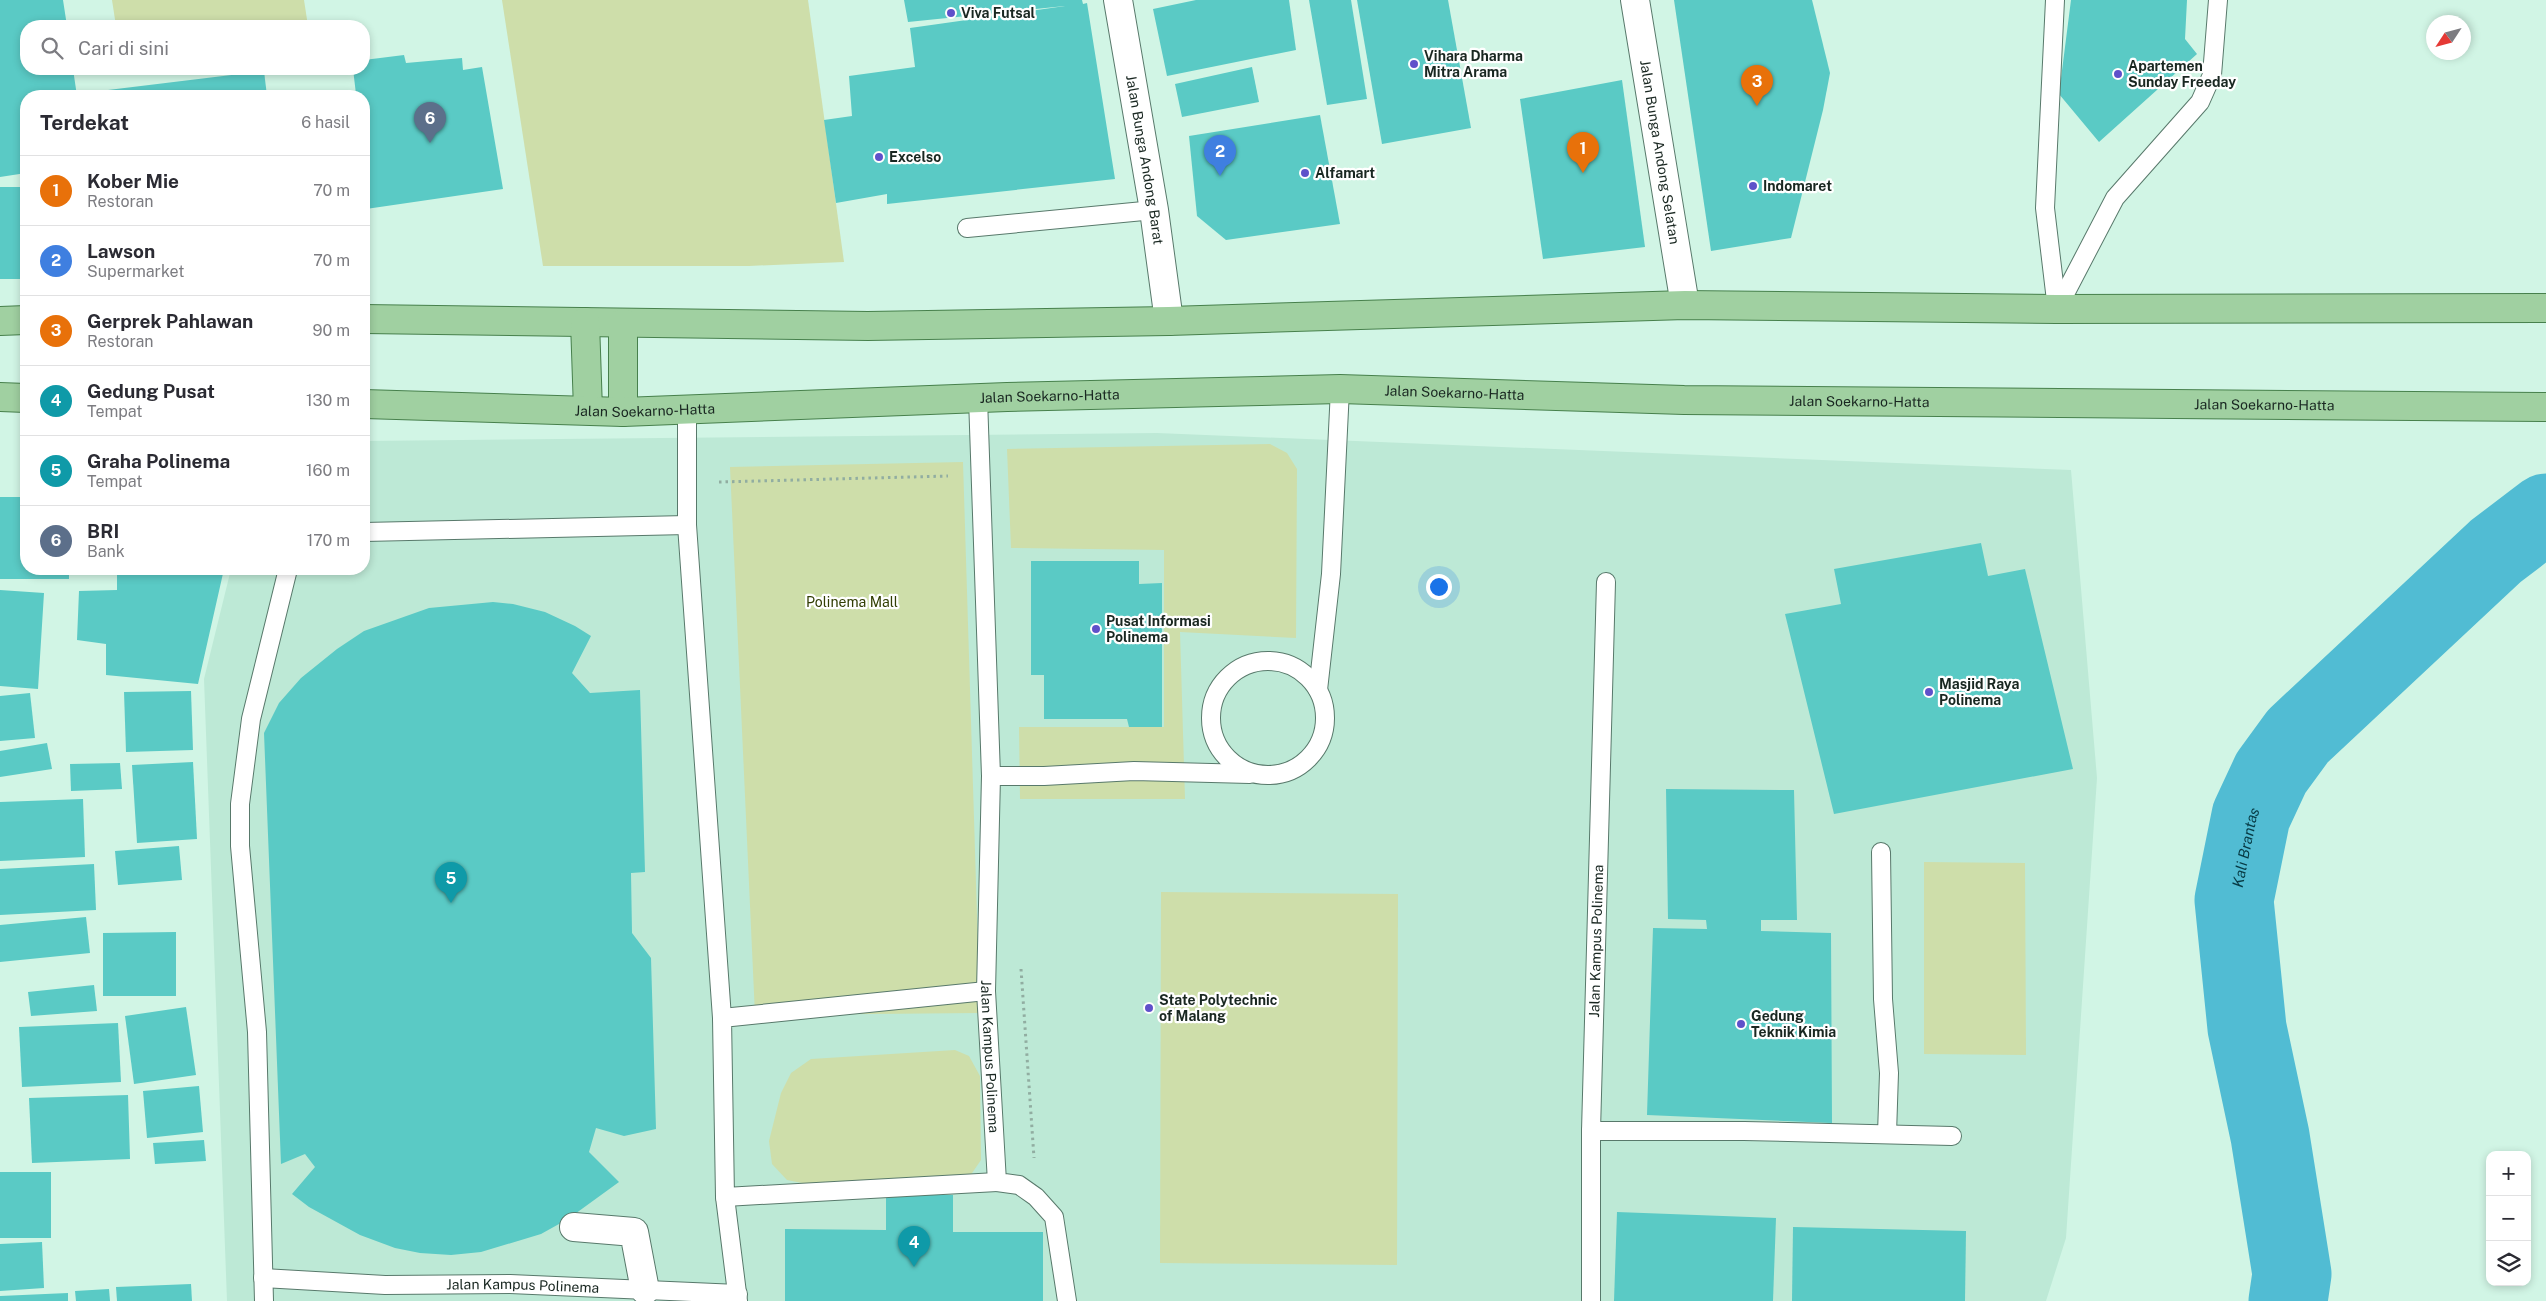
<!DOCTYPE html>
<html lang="id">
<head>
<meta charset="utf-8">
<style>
	body { margin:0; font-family:"Public Sans",sans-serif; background:#f7f7f7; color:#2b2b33 }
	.controls { position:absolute; right:15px; bottom:15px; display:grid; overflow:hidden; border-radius:10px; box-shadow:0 2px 8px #0003 }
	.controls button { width:45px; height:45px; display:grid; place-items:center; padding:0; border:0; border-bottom:1px solid #e1e1e2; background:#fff; color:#2b2b33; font:25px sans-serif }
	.compass { position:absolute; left:2426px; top:15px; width:45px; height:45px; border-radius:50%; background:#fff; box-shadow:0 2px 8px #0003; rotate:234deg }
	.you { position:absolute; left:1438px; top:586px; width:18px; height:18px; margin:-12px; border:4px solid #fff; border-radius:50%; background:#1a73e8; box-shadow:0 0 0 8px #1a73e833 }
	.badge { display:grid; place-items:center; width:32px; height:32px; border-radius:50%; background:#1a73e8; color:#fff; font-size:16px; font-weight:700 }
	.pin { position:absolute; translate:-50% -41px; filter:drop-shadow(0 1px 2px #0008) }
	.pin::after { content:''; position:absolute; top:26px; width:18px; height:15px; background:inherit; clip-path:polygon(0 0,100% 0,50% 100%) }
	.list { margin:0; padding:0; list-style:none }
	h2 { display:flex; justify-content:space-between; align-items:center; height:65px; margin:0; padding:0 20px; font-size:21px }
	h2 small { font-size:16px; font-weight:400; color:#7c7c81 }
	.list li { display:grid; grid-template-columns:32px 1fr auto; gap:15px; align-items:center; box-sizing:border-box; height:70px; padding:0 20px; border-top:1px solid #e1e1e2 }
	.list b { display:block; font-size:19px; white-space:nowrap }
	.list p { margin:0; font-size:16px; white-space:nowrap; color:#7c7c81 }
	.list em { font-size:16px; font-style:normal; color:#7c7c81 }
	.icon { flex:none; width:28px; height:28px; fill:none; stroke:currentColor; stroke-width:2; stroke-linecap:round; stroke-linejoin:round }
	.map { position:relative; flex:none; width:2546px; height:1301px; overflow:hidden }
	.search { position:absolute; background:#fff; box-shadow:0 2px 8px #0003; left:20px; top:20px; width:350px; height:55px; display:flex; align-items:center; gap:12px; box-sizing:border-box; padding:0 18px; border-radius:20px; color:#7c7c81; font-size:19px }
	.panel { position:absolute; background:#fff; box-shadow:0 2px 8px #0003; left:20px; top:90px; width:350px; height:485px; border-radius:20px }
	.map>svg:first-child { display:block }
</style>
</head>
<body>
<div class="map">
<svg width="2546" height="1301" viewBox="0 0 2546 1301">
	<rect width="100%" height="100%" fill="#d1f5e5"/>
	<!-- built -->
	<polygon fill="#bde9d6" points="1157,433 2071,470 2097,778 2066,1238 2046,1301 227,1301 204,679 231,569 364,569 364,441"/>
	<!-- green -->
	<g fill="#cedeaa">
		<polygon points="112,0 304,0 308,26 116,26"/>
		<polygon points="502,0 808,0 844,262 749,266 543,266"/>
		<polygon points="1270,444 1287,453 1297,469 1296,638 1180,632 1185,799 1020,799 1019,727 1164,727 1164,550 1011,548 1007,449"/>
		<polygon points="963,462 980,1013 755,1015 730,467"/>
		<polygon points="1924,862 2025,863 2026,1055 1924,1054"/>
		<polygon points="1161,892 1398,894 1397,1265 1160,1263"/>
		<polygon points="955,1050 969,1056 980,1076 981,1160 970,1176 807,1184 787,1180 772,1164 769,1141 781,1093 791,1073 811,1059"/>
	</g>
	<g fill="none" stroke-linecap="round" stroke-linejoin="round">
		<!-- river -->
		<path stroke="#51bcd3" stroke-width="79" id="s1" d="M 2288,1301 L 2292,1274 L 2270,1136 L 2247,1028 L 2234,900 L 2251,816 L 2271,773 L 2298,736 L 2496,551 L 2546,513"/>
	</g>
	<!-- building -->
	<g fill="#5acac5">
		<polygon points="0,0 63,0 67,26 26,26 26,69 73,69 77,96 26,96 26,173 0,177"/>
		<polygon points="904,0 1082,0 1083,4 1087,3 1115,179 887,204 887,194 836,203 824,120 852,116 849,76 915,67 910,28 1065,6 908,22"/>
		<polygon points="1196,0 1289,0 1296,50 1167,76 1153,9"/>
		<polygon points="1309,0 1351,0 1367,99 1327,105"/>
		<polygon points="1357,0 1448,0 1471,128 1382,144"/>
		<polygon points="1674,0 1812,0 1830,73 1823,110 1791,238 1711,251"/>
		<polygon points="2071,0 2187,0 2185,39 2197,54 2099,142 2059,94"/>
		<polygon points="404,55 406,63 462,58 463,70 482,67 503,189 366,209 364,200 364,96 343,95 356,94 353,69 364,69 364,60"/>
		<polygon points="1252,67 1259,102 1182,117 1175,84"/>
		<polygon points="264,71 267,96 109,96 108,90"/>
		<polygon points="1622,80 1645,247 1543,259 1520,99"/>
		<polygon points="1320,115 1340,224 1226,240 1197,216 1189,136"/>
		<rect x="0" y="187" width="26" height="92"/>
		<polygon points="0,497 26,497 26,569 69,569 69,579 0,579"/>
		<polygon points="1981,543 1988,576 2025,569 2073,769 1834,814 1785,614 1841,604 1834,569"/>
		<polygon points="1031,561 1139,561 1139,584 1162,583 1162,727 1129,727 1127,719 1044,719 1044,675 1031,675"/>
		<polygon points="117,569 224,569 198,684 106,675 106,644 77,640 79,591 117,590"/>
		<polygon points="0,590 44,593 38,689 0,686"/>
		<polygon points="493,602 513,604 545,612 575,626 591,636 572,673 590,693 640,690 645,872 631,873 632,933 651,958 656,1129 624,1136 596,1128 589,1152 619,1182 568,1219 541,1234 481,1252 451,1255 420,1253 395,1248 360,1235 309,1207 292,1194 315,1167 305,1154 281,1164 264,733 279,703 301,678 337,649 364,631 429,608"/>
		<polygon points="191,691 193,750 126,752 124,692"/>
		<polygon points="30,693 35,738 0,741 0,696"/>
		<polygon points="47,743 52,769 0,777 0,751"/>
		<polygon points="193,762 197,839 137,843 132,765"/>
		<polygon points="120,763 122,789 71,791 70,764"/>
		<polygon points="1666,789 1794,790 1797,920 1761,920 1761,931 1831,933 1832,1123 1647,1115 1653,928 1707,929 1706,920 1668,919"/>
		<polygon points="83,799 85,857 0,861 0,802"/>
		<polygon points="179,846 182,880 118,885 115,851"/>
		<polygon points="94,864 96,910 0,915 0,869"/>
		<polygon points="86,917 90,953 0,962 0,925"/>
		<polygon points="176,932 176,996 103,996 103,933"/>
		<polygon points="94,985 97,1011 31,1016 28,992"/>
		<polygon points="186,1007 196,1075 134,1084 125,1016"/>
		<polygon points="118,1023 121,1082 22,1087 19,1027"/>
		<polygon points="199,1086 203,1132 147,1138 143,1091"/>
		<polygon points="128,1095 130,1159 32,1163 29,1098"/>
		<polygon points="204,1140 206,1161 155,1164 153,1143"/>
		<rect x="0" y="1172" width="51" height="66"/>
		<polygon points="886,1195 953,1195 953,1232 1043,1232 1043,1301 785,1301 785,1229 886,1230"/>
		<polygon points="1617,1212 1776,1218 1773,1301 1614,1301"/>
		<polygon points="1793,1227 1966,1231 1965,1301 1792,1301"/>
		<polygon points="42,1242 44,1288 0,1291 0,1244"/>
		<polygon points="191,1284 192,1301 117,1301 116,1287"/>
		<polygon points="109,1289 110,1301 76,1301 75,1291"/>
		<polygon points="68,1293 68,1301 0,1301 0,1296"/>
	</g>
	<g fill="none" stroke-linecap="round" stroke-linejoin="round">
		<!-- lane casing -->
		<g stroke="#58796b" stroke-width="20">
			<g id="lane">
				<polyline points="2055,0 2045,208 2057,309"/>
				<polyline points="967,228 1154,210"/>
				<polyline points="2057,309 2115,198 2200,102 2212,75 2218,0"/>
				<path id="s2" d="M 978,398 L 991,776 L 986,991 L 997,1182 L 1019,1185 L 1036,1197 L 1054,1217 L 1067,1301"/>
				<polyline points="687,410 687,525 722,1018"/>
				<polyline points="364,532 687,525"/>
				<circle cx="1268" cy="718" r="57"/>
				<polyline points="1318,690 1331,574 1340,389"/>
				<polyline points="991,776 1044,776 1134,771 1250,774"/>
				<polyline points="1881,852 1883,999 1889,1073 1887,1134"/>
				<polyline points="986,991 722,1018 725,1197 997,1182"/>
				<polyline points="1591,1131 1744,1131 1952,1136"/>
				<polyline points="725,1197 738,1301"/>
				<path id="s3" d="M 263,1278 L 385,1285 L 510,1284 L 738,1294"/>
				<polyline points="264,1301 257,1032 240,846 240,804 251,719 288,569"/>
				<path id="s4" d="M 1591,1301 L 1591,1131 L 1606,582"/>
			</g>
		</g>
		<!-- street casing -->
		<g stroke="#58796b" stroke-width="30">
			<g id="street">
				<path id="s5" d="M 1118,0 L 1154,210 L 1169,321"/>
				<path id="s6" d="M 1635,0 L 1685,305"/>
				<polyline points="574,1227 634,1232 645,1290"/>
			</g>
		</g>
		<!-- primary casing -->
		<g stroke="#47804c" stroke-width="30">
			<g id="primary">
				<polyline points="364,319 868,326 1169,321 1685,305 2057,309 2546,308"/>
				<polyline points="0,321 26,320"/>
				<polyline points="585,322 588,410"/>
				<polyline points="623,323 623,412"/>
				<polyline points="0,397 26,398"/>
				<path id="s7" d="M 364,404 L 623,412 L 1007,397 L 1340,389 L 1684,400 L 2546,407"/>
			</g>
		</g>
		<!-- path -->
		<g stroke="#91ada1" stroke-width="3" stroke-dasharray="2.5 4" stroke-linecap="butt">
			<polyline points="719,482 948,476"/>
			<polyline points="1021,969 1034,1158"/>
		</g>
		<!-- lane -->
		<use href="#lane" stroke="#fff" stroke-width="18"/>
		<!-- street -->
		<use href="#street" stroke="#fff" stroke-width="28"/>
		<!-- primary -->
		<use href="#primary" stroke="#a0d0a1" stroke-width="28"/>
	</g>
	<!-- markers -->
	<g fill="#5f51ca" stroke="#fff" stroke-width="2">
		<circle cx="951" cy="13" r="5"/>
		<circle cx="1414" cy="64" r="5"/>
		<circle cx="2118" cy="74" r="5"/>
		<circle cx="879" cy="157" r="5"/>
		<circle cx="1305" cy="173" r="5"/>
		<circle cx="1753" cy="186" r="5"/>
		<circle cx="1096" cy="629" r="5"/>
		<circle cx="1929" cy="692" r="5"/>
		<circle cx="1149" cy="1008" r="5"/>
		<circle cx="1741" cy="1024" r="5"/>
	</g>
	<g text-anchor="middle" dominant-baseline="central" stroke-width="4.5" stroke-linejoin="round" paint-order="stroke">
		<!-- poi labels -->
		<g font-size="14" font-weight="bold" fill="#192721" stroke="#fff" text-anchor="start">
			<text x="961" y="13">Viva Futsal</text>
			<text x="1424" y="56">Vihara Dharma<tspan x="1424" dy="16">Mitra Arama</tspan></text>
			<text x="2128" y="66">Apartemen<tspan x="2128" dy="16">Sunday Freeday</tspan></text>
			<text x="889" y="157">Excelso</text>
			<text x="1315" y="173">Alfamart</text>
			<text x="1763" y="186">Indomaret</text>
			<text x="1106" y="621">Pusat Informasi<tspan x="1106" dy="16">Polinema</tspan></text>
			<text x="1939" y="684">Masjid Raya<tspan x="1939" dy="16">Polinema</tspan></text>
			<text x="1159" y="1000">State Polytechnic<tspan x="1159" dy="16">of Malang</tspan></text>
			<text x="1751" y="1016">Gedung<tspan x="1751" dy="16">Teknik Kimia</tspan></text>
		</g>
		<!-- street labels -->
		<g font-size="14" fill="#192721" stroke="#fff">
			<text stroke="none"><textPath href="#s6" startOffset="154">Jalan Bunga Andong Selatan</textPath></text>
			<text stroke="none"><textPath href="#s5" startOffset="162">Jalan Bunga Andong Barat</textPath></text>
			<text stroke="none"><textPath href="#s7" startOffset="1091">Jalan Soekarno-Hatta</textPath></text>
			<text stroke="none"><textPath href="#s7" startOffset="686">Jalan Soekarno-Hatta</textPath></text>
			<text stroke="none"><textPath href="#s7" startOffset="1496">Jalan Soekarno-Hatta</textPath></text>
			<text stroke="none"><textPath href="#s7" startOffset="1901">Jalan Soekarno-Hatta</textPath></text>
			<text stroke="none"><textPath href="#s7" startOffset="281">Jalan Soekarno-Hatta</textPath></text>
			<text stroke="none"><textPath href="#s4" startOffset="360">Jalan Kampus Polinema</textPath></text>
			<text stroke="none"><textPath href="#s2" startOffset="659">Jalan Kampus Polinema</textPath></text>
			<text stroke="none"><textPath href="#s3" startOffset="260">Jalan Kampus Polinema</textPath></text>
		</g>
		<!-- park labels -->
		<g font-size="14" fill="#323e04" stroke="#fff">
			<text x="852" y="602">Polinema Mall</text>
		</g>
		<!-- water labels -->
		<g font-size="15" font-style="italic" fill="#073a44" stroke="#fff">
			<text stroke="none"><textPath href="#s1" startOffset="460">Kali Brantas</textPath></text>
		</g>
	</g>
</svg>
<div class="controls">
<button>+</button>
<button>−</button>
<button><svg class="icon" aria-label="layers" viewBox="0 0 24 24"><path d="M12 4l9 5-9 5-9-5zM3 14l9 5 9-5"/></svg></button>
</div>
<svg class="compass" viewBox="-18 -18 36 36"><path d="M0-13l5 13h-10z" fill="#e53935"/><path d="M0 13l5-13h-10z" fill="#7c7c81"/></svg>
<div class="you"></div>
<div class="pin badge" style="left:1583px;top:173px;background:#e8710a">1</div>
<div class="pin badge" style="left:1220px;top:176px;background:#3f7fe0">2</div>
<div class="pin badge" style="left:1757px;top:106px;background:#e8710a">3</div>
<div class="pin badge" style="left:914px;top:1267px;background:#0f9aa8">4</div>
<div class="pin badge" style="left:451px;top:903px;background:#0f9aa8">5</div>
<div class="pin badge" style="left:430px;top:143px;background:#5c6f8a">6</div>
<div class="search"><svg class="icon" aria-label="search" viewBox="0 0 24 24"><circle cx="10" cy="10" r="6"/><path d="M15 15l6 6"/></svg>Cari di sini</div>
<section class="panel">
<h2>Terdekat<small>6 hasil</small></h2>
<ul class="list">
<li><span class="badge" style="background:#e8710a">1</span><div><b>Kober Mie</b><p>Restoran</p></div><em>70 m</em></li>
<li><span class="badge" style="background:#3f7fe0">2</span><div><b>Lawson</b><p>Supermarket</p></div><em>70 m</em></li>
<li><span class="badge" style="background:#e8710a">3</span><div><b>Gerprek Pahlawan</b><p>Restoran</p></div><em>90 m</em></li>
<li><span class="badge" style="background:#0f9aa8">4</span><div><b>Gedung Pusat</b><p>Tempat</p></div><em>130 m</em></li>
<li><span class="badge" style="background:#0f9aa8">5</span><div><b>Graha Polinema</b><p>Tempat</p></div><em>160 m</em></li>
<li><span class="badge" style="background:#5c6f8a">6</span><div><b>BRI</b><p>Bank</p></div><em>170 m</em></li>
</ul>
</section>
</div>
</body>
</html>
